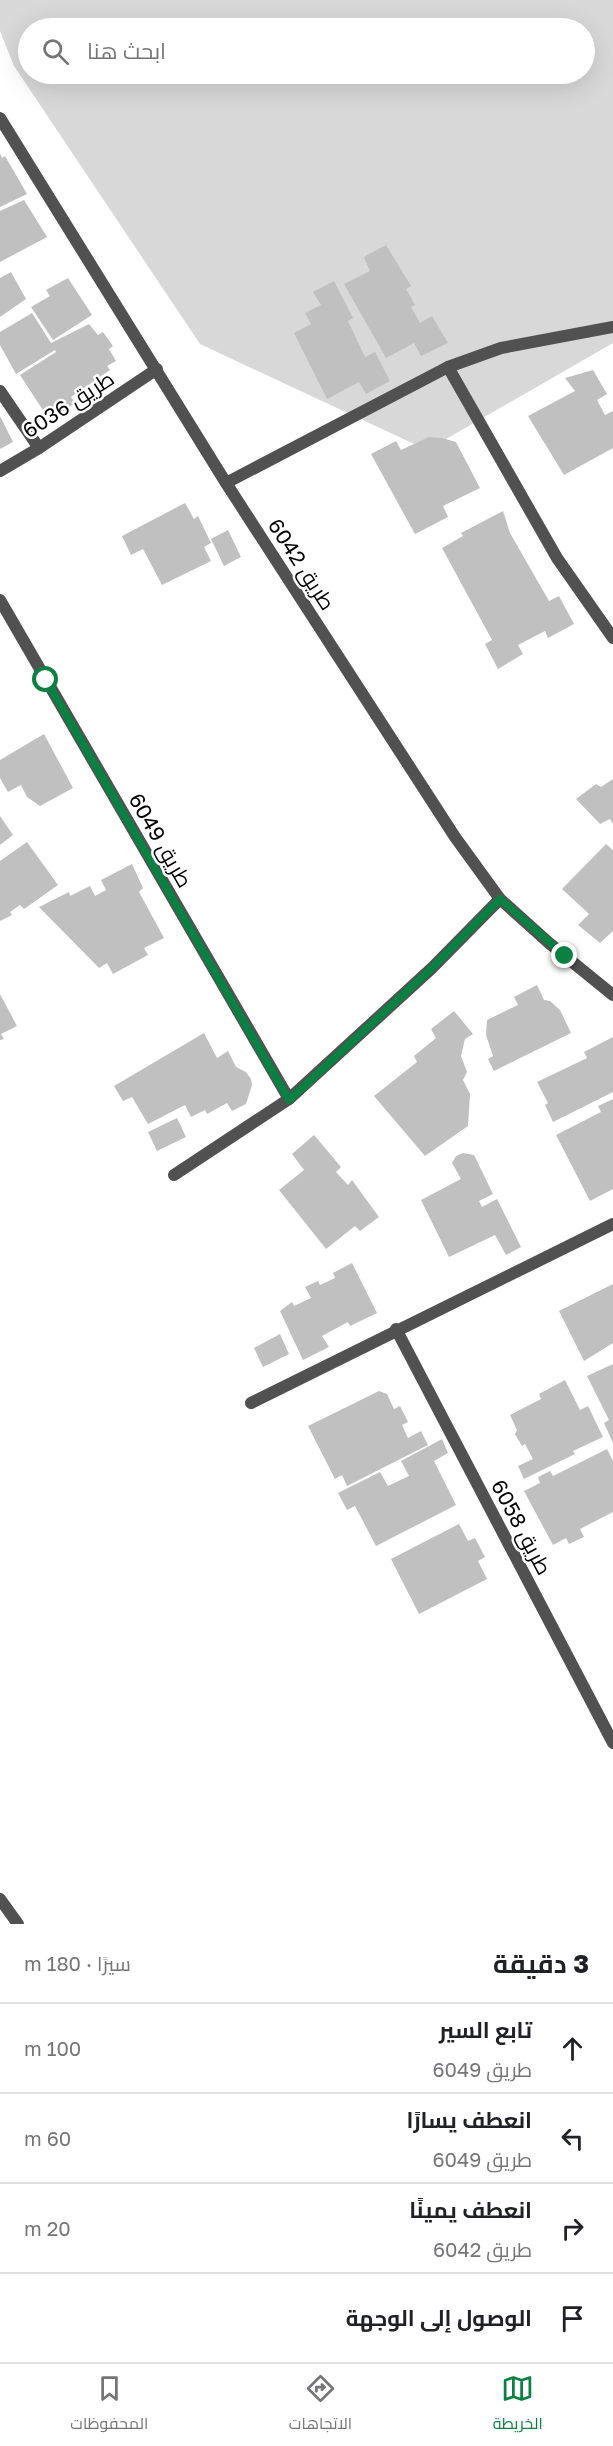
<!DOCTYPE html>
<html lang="ar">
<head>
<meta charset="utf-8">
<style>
	body { margin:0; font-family:"Golos Text",Cairo,sans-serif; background:#f6f6f6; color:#202124; direction:rtl }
	.stop { position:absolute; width:18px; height:18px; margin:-14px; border:4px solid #0b8043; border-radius:50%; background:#fff }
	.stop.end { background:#0b8043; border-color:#fff; box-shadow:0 2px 6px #0008 }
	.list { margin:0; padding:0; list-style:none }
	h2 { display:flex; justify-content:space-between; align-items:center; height:78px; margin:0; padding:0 24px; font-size:26px }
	h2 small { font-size:20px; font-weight:400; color:#757577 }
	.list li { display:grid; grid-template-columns:39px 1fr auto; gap:18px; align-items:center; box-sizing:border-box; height:90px; padding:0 24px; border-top:2px solid #e0e0e0 }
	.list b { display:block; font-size:22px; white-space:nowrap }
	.list p { margin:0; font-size:20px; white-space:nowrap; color:#757577 }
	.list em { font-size:20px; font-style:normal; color:#757577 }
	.icon { flex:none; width:33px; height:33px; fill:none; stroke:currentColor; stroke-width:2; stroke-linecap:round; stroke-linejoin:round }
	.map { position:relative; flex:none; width:613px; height:1924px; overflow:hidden; direction:ltr }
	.search { position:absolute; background:#fff; box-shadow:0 6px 24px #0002; left:18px; right:18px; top:18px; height:66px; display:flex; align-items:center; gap:15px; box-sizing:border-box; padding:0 21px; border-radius:33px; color:#757577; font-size:22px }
	.sheet { height:438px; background:#fff }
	nav { display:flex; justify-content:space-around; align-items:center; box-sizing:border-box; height:84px; border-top:2px solid #e0e0e0; background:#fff; font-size:16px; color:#757577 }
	nav a { display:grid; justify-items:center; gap:3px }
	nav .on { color:#0b8043 }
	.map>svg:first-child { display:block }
</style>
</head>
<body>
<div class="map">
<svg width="613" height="1924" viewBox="0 0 613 1924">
	<rect width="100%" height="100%" fill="#fff"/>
	<!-- green -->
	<path fill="#d8d8d8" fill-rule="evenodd" d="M 0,0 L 613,0 L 613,343 L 427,450 L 200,344 L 14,66 L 0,31 ZM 28,28 L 584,28 L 584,74 L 28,74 Z"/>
	<!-- building -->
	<g fill="#c0c0c0">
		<polygon points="0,153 2,158 5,156 27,194 0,207"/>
		<polygon points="24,200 47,237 0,262 0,211"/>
		<polygon points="386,245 411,286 406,289 415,305 411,307 420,323 432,316 448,343 421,356 414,343 386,358 344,284 370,271 364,257"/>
		<polygon points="11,272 26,299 0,317 0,278"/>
		<polygon points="68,278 92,315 53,340 31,307 50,296 46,290"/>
		<polygon points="334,281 353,318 348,321 365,357 375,352 390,381 366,394 359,382 327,399 294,333 311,324 305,313 321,305 313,292"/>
		<polygon points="32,313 51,343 89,324 98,335 103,332 113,346 109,349 116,361 107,366 110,370 71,397 75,403 50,421 20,375 56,352 55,350 16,374 0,345 0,332"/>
		<polygon points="593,370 607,394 597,400 605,415 613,411 613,448 564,475 528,416 575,391 565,378"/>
		<polygon points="0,416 13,442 0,449"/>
		<polygon points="429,437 442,438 456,442 480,488 443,506 448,517 415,534 371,454 396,441 401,450"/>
		<polygon points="185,503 194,519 198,516 211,543 204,547 211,561 162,585 143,549 131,555 122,536"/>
		<polygon points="503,511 510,533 549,601 559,596 574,624 548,638 545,631 518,645 523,654 498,669 485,644 492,640 442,548 463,536 461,533"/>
		<polygon points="228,530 241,557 224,566 211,539"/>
		<polygon points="44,734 73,788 40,806 27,797 21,785 8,792 0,778 0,760"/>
		<polygon points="613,779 613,824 610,819 600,824 576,799 596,784 601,787"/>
		<polygon points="0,816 13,835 0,845"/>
		<polygon points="27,842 58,885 24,909 20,905 10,912 12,915 0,921 0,861"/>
		<polygon points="606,844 613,850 613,931 600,943 578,925 589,914 562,889"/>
		<polygon points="132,864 143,888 139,892 164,938 144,948 148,955 113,974 107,963 99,968 39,907 69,892 70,896 90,886 95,896 106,890 101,880"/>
		<polygon points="537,985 544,1000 550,1001 560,1010 571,1033 494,1071 488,1059 493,1056 486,1035 487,1020 518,1005 514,997"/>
		<polygon points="0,994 17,1026 1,1034 4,1039 0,1040"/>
		<polygon points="454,1011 473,1034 465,1039 461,1056 467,1072 463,1080 470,1094 468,1126 425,1156 374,1096 417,1062 414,1056 436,1038 431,1029"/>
		<polygon points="204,1033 217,1058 228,1051 236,1067 246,1072 251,1079 252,1085 246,1104 232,1111 227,1103 207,1114 205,1110 191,1117 185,1105 148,1124 132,1097 123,1101 114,1086"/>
		<polygon points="613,1037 613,1092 553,1122 545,1105 548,1103 537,1082 587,1058 584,1052"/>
		<polygon points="613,1099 613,1189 590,1201 556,1135 601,1112 598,1106"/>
		<polygon points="177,1118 186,1137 157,1151 148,1132"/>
		<polygon points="314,1135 341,1167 336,1172 348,1185 352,1180 379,1217 360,1231 355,1226 326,1249 279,1190 304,1170 292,1154"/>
		<polygon points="463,1153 474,1155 493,1194 479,1201 482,1207 497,1199 521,1247 506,1255 495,1235 449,1257 421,1200 461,1179 452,1163 456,1156"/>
		<polygon points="352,1263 377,1313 350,1326 348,1322 322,1336 329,1347 303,1360 280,1311 292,1302 294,1306 311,1298 305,1287 318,1281 320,1285 335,1278 333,1273"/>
		<polygon points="613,1284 613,1343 584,1361 559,1311"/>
		<polygon points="280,1334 289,1354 263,1367 254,1348"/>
		<polygon points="613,1364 613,1443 604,1423 609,1420 587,1376"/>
		<polygon points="565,1380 580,1410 588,1406 603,1437 573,1451 575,1454 524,1479 518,1466 533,1459 525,1444 522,1446 515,1434 517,1430 510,1415 541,1399 539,1394"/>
		<polygon points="379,1391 387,1394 394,1409 400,1406 408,1422 402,1425 408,1438 421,1431 428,1445 347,1486 342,1475 335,1479 308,1426"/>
		<polygon points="442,1439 448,1453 434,1461 456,1505 376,1546 355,1506 347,1510 338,1493 380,1472 388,1486 409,1476 401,1461"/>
		<polygon points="607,1449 613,1461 613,1512 580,1529 584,1537 569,1544 566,1538 553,1545 524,1491 540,1483 538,1477 550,1471 553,1476"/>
		<polygon points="459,1524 468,1541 475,1538 485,1557 478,1561 487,1579 419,1614 391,1559"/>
	</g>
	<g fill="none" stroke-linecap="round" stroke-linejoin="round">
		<!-- street -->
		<g stroke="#515151" stroke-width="12">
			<polyline points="0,118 226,483 455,837 500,899 549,943 613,995"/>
			<polyline points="448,367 557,558 613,638"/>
			<polyline points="0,391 39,448"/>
			<polyline points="0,471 39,448 157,369"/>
			<polyline points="226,483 448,367 501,348 613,327"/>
			<polyline points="0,600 289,1099"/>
			<polyline points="174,1175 289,1099 432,968 500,899"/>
			<polyline points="396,1329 613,1743"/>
			<polyline points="251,1403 613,1224"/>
			<polyline points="0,1899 18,1924"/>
		</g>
	</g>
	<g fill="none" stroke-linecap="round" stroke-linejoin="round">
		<!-- route -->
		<polyline stroke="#0b8043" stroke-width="8" points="46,680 289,1100 432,968 500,899 565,956"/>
	</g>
	<g text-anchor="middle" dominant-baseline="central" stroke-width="5" stroke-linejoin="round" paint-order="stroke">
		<!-- street labels -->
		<g font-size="21" fill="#000" stroke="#fff">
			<text transform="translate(68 404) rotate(-33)">طريق 6036</text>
			<text transform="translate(302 564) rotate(57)">طريق 6042</text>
			<text transform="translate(161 840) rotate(60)">طريق 6049</text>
			<text transform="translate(522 1527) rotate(62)">طريق 6058</text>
		</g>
	</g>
</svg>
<div class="stop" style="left:46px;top:680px"></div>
<div class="stop end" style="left:565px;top:956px"></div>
<div class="search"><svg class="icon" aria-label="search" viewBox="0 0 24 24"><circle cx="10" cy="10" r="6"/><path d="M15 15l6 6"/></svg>ابحث هنا</div>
</div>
<section class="sheet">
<h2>3 دقيقة<small>سيرًا · 180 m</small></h2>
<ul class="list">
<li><svg class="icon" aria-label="ahead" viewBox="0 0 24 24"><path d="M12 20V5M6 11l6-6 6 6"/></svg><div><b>تابع السير</b><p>طريق 6049</p></div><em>100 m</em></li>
<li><svg class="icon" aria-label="left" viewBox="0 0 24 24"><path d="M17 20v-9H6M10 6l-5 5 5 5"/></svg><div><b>انعطف يسارًا</b><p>طريق 6049</p></div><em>60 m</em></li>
<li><svg class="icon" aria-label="right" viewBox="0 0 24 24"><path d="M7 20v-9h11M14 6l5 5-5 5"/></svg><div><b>انعطف يمينًا</b><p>طريق 6042</p></div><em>20 m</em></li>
<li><svg class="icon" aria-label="arrive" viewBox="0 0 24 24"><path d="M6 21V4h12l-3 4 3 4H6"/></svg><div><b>الوصول إلى الوجهة</b></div></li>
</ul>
</section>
<nav>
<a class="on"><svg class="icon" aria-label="map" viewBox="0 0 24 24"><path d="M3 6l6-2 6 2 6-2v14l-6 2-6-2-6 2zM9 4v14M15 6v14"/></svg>الخريطة</a>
<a><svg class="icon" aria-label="directions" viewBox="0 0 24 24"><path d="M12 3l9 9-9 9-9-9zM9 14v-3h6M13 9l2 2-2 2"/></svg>الاتجاهات</a>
<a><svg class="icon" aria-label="saved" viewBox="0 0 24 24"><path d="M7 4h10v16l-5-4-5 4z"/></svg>المحفوظات</a>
</nav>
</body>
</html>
